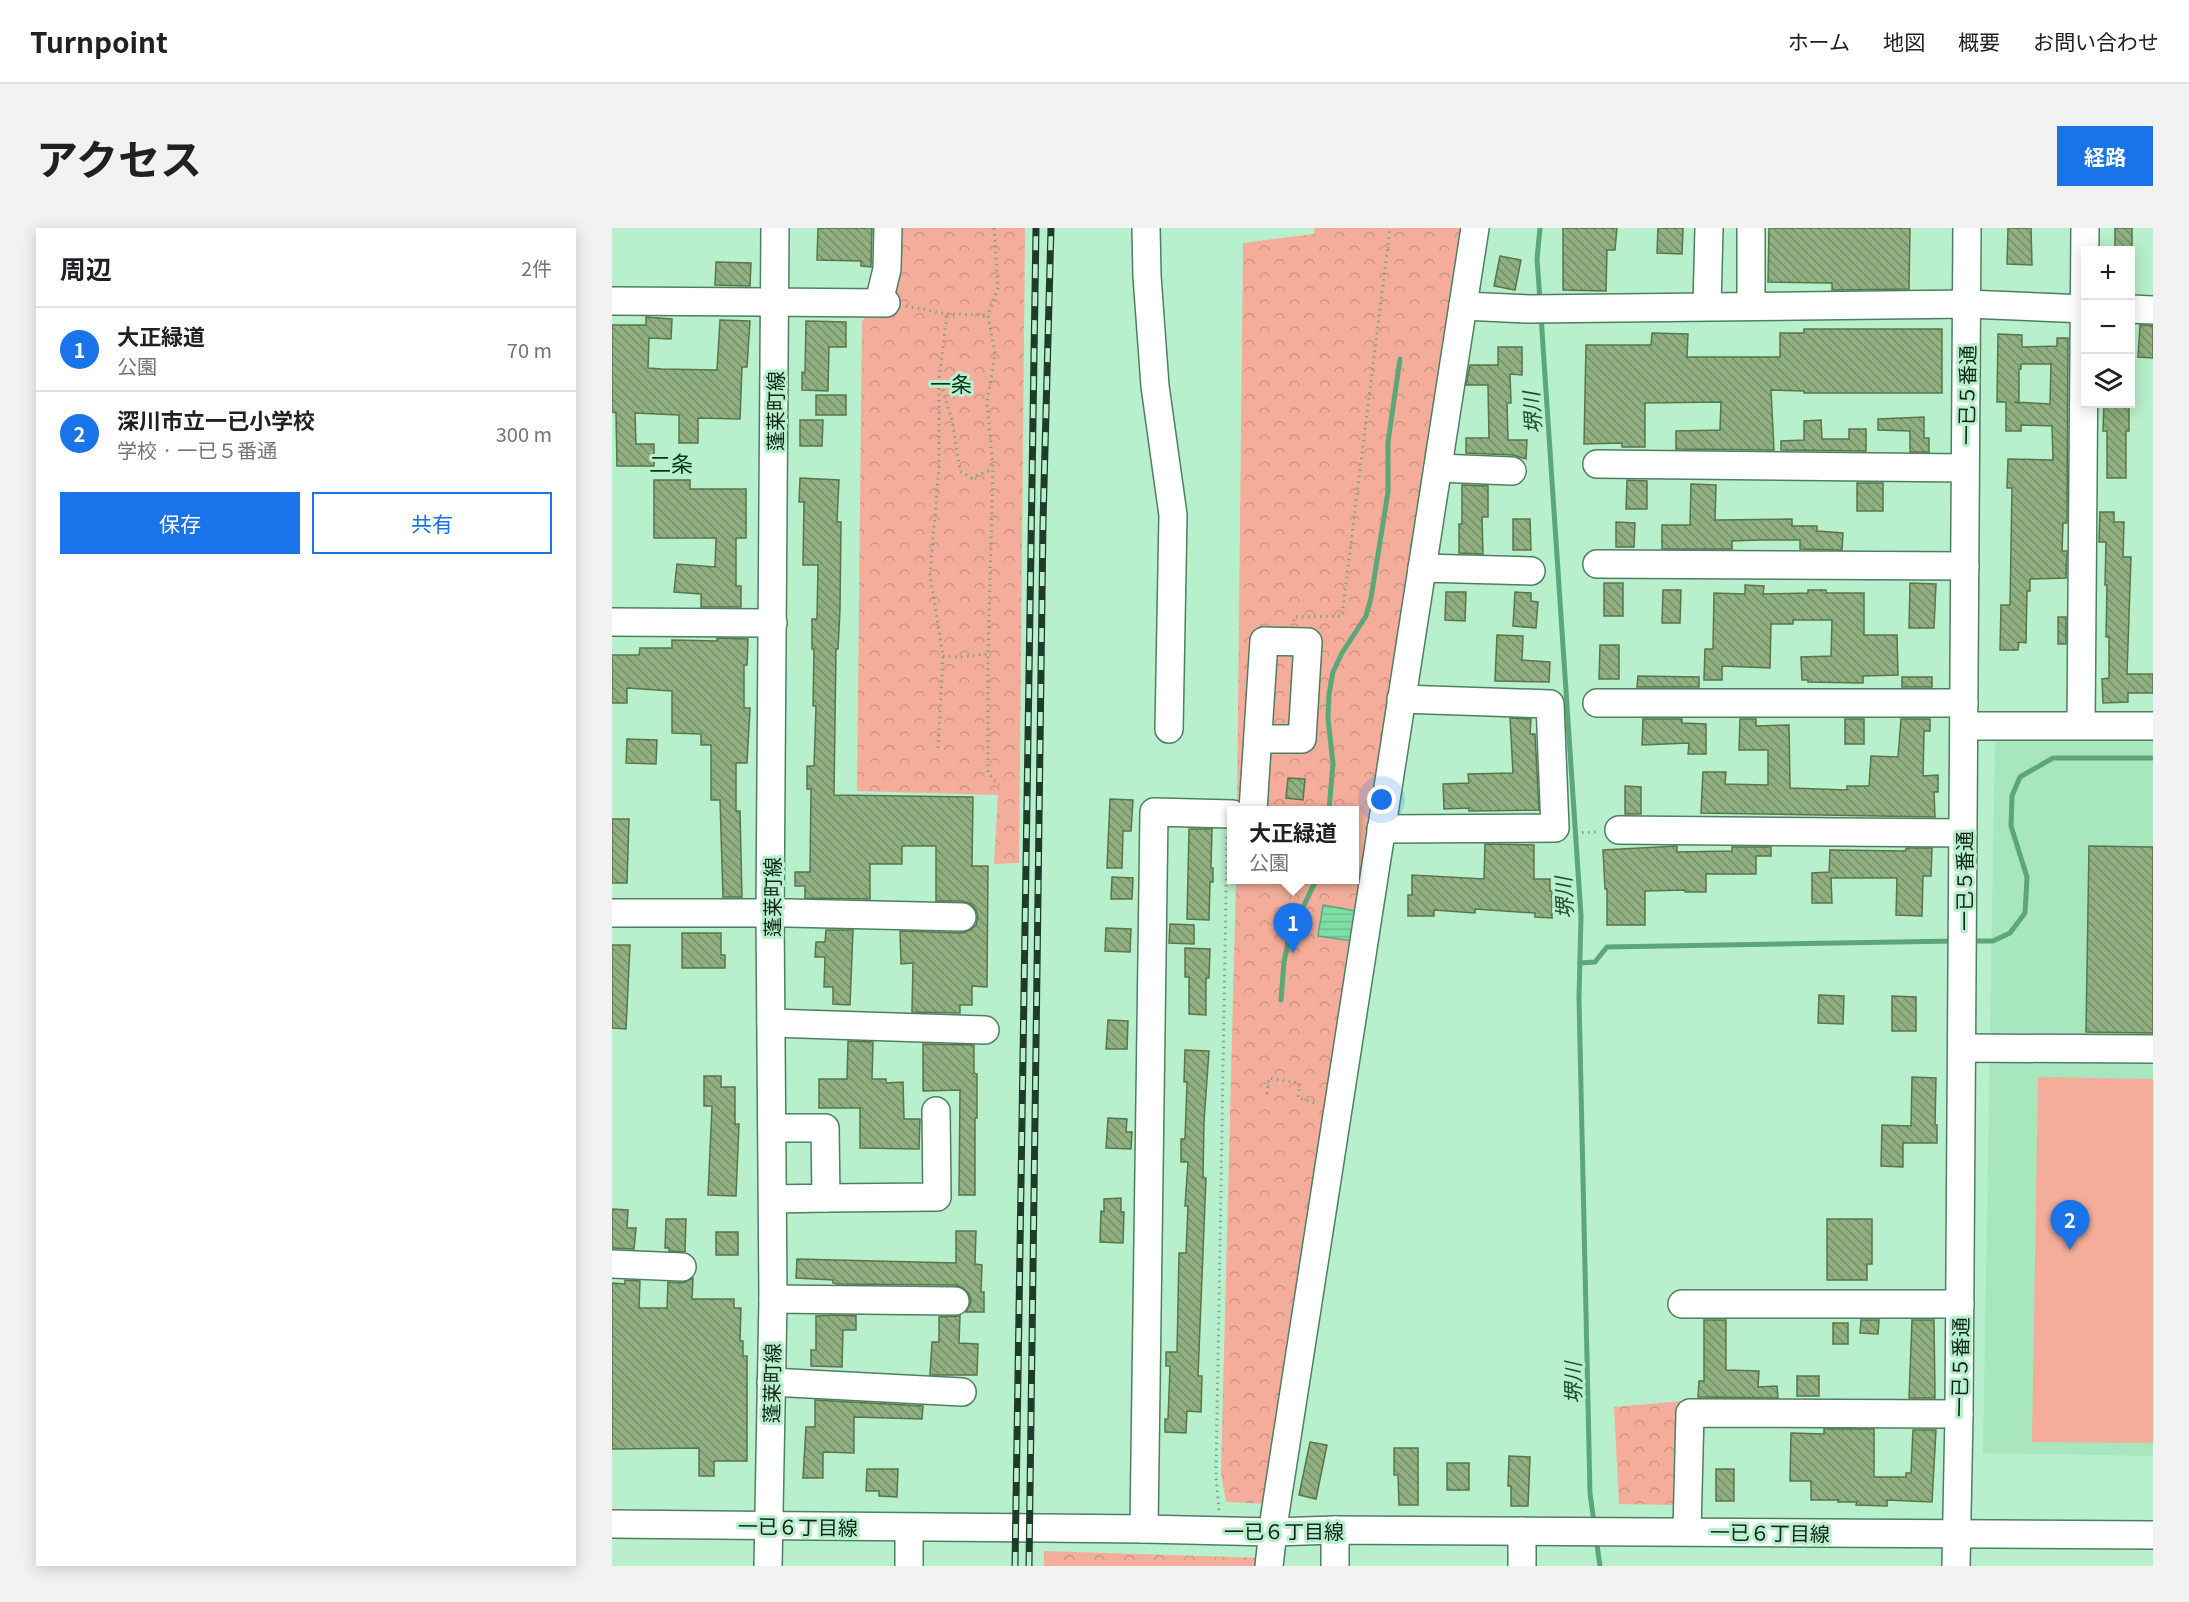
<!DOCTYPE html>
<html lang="ja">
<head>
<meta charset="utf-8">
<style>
	body { margin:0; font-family:Georgia,"Noto Sans JP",serif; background:#f2f2f2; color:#202124 }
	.controls { position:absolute; right:18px; top:18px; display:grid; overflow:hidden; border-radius:0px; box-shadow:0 3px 15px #0003 }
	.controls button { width:54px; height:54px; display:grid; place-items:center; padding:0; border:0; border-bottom:2px solid #e0e0e0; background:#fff; color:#202124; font:30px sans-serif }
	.you { position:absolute; left:770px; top:572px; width:21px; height:21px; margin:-15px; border:4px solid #fff; border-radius:50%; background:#1a73e8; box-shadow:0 0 0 9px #1a73e833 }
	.badge { display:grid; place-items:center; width:39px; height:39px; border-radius:50%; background:#1a73e8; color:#fff; font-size:20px; font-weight:700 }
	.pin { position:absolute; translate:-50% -50px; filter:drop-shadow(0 2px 3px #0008) }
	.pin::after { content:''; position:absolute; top:32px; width:21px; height:18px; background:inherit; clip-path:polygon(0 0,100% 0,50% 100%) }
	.popup { position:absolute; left:615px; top:578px; width:132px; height:78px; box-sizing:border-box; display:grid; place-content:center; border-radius:0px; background:#fff; filter:drop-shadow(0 2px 4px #0005); font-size:20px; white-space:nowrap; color:#757577 }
	.popup b { font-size:22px; color:#202124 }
	.popup::after { content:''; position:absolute; left:50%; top:100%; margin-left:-12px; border:12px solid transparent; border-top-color:#fff }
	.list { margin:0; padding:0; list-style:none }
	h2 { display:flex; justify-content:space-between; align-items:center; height:78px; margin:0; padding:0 24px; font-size:26px }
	h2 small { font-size:20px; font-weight:400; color:#757577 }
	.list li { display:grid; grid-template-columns:39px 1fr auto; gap:18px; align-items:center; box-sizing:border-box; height:84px; padding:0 24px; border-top:2px solid #e0e0e0 }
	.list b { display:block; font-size:22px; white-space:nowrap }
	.list p { margin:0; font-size:20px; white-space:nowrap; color:#757577 }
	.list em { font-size:20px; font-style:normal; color:#757577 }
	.actions { display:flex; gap:12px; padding:18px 24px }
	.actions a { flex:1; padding:14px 0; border:2px solid #1a73e8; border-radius:0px; text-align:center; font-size:21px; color:#1a73e8 }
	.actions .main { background:#1a73e8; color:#fff }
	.icon { flex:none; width:33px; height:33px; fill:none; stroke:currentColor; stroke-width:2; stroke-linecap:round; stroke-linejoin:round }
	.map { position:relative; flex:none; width:1541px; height:1338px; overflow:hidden; border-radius:0px }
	header { display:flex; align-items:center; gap:36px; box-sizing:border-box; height:84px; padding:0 30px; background:#fff; border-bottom:2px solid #e0e0e0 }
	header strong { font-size:28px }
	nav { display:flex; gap:33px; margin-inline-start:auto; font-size:21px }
	.intro { display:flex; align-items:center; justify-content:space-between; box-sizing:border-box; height:144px; padding:0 36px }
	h1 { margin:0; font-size:42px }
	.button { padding:15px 27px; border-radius:0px; background:#1a73e8; color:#fff; font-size:21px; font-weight:700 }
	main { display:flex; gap:36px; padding:0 36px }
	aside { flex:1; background:#fff; border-radius:0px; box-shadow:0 3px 15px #0003 }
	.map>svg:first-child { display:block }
</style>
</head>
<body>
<header>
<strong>Turnpoint</strong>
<nav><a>ホーム</a><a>地図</a><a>概要</a><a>お問い合わせ</a></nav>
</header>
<div class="intro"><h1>アクセス</h1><a class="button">経路</a></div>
<main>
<aside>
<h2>周辺<small>2件</small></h2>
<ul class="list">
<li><span class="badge">1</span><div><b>大正緑道</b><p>公園</p></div><em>70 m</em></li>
<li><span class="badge">2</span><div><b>深川市立一已小学校</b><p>学校 · 一已５番通</p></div><em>300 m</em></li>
</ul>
<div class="actions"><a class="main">保存</a><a>共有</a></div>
</aside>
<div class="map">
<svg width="1541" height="1338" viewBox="0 0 1541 1338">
	<defs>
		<pattern id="park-crowns" width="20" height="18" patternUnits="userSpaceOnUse" patternTransform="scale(1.5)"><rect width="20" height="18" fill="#f3ad9a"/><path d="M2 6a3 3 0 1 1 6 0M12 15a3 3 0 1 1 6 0" fill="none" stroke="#cf9584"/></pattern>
		<pattern id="water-rules" width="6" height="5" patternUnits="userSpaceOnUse" patternTransform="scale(1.5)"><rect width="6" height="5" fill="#7ddfa5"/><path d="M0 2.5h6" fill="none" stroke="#6bbf8d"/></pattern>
		<pattern id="building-back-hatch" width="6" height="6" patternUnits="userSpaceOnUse" patternTransform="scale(1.5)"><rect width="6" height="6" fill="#90b081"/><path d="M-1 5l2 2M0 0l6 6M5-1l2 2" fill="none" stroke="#748f69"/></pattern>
	</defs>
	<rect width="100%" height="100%" fill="#b8efcc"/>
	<!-- built -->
	<polygon fill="#a8e7be" points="1383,509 1541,512 1541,1228 1371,1225"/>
	<!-- park -->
	<g fill="url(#park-crowns)">
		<polygon points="287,0 413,0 407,635 382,636 386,567 245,563 250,94 286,34"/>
		<polygon points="703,0 854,0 659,1276 614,1274 609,1245 624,652 742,652 742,582 625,582 631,15 702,6"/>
		<polygon points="1071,1173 1069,1277 1007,1276 1002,1179"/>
		<polygon points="432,1323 653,1330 652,1338 432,1338"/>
	</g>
	<!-- garden -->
	<polygon fill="#f3ad9a" points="1426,849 1541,851 1541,1215 1420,1214"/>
	<!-- water -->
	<polygon fill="url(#water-rules)" stroke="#5ca77a" stroke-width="1.5" points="711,677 744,683 740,713 706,708"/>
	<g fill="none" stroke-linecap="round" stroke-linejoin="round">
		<!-- stream -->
		<g stroke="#5ca77a" stroke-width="5">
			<polyline points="928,72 925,31 928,0"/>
			<polyline points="929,88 969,688 967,770 978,1265 982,1295"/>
			<polyline points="717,582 721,536 716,490 717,466 721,444 730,425 754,388 759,370 776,264 776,214 788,131"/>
			<polyline points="1359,713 1381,713 1398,705 1413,685 1415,649 1399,598 1400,568 1408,549 1441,530 1541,530"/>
			<polyline points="968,735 983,734 995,719 1343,713"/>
			<polyline points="669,772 672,734 677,709 704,652"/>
			<polyline points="984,1310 988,1338"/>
		</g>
	</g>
	<!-- building -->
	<g fill="url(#building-back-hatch)" stroke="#58764a" stroke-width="1.5" fill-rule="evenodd">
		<polygon points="206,0 260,0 259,39 249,38 249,33 205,32"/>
		<polygon points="951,0 1005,0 1003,22 995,22 994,63 951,62"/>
		<polygon points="1046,0 1071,0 1070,26 1045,25"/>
		<polygon points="1157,0 1298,0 1297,61 1220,62 1220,55 1156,54"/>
		<polygon points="1396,0 1419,0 1420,37 1395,36"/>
		<rect x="1503" y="0" width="17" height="22"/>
		<polygon points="888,28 909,32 903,62 882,58"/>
		<polygon points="104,34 139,35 138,58 103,57"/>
		<polygon points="34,89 60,91 59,111 37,110 36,140 50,141 105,142 108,92 138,93 135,139 130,139 128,191 86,190 86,215 67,215 67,187 23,185 24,216 42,216 42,238 5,238 4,185 0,184 0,97 34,97"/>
		<polygon points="194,93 234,94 234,119 217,119 216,163 190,162 190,144 193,145"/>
		<polygon points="1528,97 1541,98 1541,130 1526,129"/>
		<polygon points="1192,101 1330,101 1330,165 1192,165 1192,163 1159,162 1162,222 1064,221 1064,203 1108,202 1109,174 1033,175 1033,219 1010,219 1010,215 972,216 974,117 1039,117 1040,105 1076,106 1075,129 1168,129 1168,105 1192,105"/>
		<path d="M 1386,106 L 1410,107 L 1410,119 L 1445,118 L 1445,110 L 1456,110 L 1455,295 L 1451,295 L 1450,323 L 1455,323 L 1454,350 L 1418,351 L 1418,363 L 1415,363 L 1414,415 L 1407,414 L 1406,422 L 1388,422 L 1389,377 L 1398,377 L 1400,260 L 1395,260 L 1396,231 L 1441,232 L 1440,198 L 1409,197 L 1409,203 L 1394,203 L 1394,174 L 1385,174 ZM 1409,136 L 1439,136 L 1438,176 L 1402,174 L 1407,175 L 1407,141 L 1409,141 Z"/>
		<polygon points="886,119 910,119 910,147 898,146 899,175 895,175 896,212 915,212 914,231 901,227 854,225 854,210 877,210 876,157 854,157 858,137 886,137"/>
		<rect x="204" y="167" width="30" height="20"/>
		<polygon points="1492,176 1517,176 1517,203 1514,203 1514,250 1495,250 1495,203 1491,203"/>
		<polygon points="1312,189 1312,210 1317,210 1317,224 1298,224 1298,203 1266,202 1266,191"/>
		<polygon points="188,192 211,192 210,218 188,218"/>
		<polygon points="1209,192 1210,211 1237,211 1237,201 1254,201 1254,223 1169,222 1169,213 1192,212 1192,193"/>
		<polygon points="188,250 227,252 225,294 229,294 228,382 226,421 224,421 222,567 361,569 360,638 376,638 375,759 360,758 360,777 348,777 348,785 300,784 301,735 289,736 288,703 350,705 358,702 364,697 366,689 364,682 359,676 350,673 324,673 324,618 290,618 290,636 258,636 258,671 193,670 193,658 183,658 183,644 198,644 199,561 195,561 195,538 202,538 204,478 201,478 202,421 200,421 200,391 205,391 206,337 191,337 192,274 187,274"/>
		<polygon points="42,252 78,252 78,261 134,261 134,310 124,310 124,358 129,358 129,379 89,379 89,366 62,364 65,336 103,339 104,310 42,310"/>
		<polygon points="1015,252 1035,253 1035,281 1014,281"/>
		<rect x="1245" y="255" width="26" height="28"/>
		<polygon points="1079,256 1104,257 1103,292 1180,291 1180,298 1205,298 1205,303 1231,305 1230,322 1188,321 1188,312 1148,312 1120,313 1120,321 1050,321 1050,297 1078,297"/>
		<polygon points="850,257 876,258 876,289 870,289 871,326 847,325 847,296 850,296"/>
		<polygon points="1488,284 1502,284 1502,294 1512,294 1511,329 1519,329 1515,446 1541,446 1541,465 1516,465 1516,474 1491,475 1490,451 1497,450 1497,409 1494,409 1495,357 1493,357 1494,314 1487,314"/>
		<polygon points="901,291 918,291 919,322 901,322"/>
		<polygon points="1004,294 1023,295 1022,319 1004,319"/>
		<rect x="992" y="355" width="19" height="33"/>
		<polygon points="1298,355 1324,356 1322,400 1297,400"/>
		<polygon points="1133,357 1152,358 1151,366 1196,365 1196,362 1214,362 1214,365 1252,365 1252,407 1285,407 1286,447 1251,448 1251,455 1196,454 1196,452 1190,452 1189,429 1219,428 1220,392 1181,392 1181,396 1159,396 1158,440 1110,438 1110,452 1092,452 1093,421 1101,421 1102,365 1133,366"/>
		<polygon points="1051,362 1069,362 1068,395 1050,395"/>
		<polygon points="834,364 854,364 853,393 833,392"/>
		<polygon points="903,364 919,365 919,373 926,374 924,400 901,398"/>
		<rect x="1446" y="389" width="8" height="27"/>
		<polygon points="885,407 911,408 910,432 938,434 937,454 883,453"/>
		<polygon points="105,410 136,411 135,437 132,437 132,480 138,480 135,535 124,535 124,583 128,583 130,669 111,669 108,572 99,572 99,517 89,517 89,506 60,505 60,463 15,460 15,475 0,475 0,427 27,427 28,420 60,420 60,412 105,413"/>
		<polygon points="988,417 1007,417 1007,451 987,451"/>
		<polygon points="1026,448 1087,449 1087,459 1025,459"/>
		<rect x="1290" y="449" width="30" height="10"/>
		<polygon points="898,490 919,491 918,506 923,506 927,582 857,583 857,580 832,581 831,556 857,555 856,546 901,545"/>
		<polygon points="1031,491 1070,491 1070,495 1094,496 1094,526 1076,526 1077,515 1030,517"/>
		<polygon points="1128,491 1144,491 1144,498 1177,497 1178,560 1235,562 1235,558 1257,558 1259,528 1286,529 1289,491 1318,491 1318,503 1312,503 1311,548 1326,547 1326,564 1322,564 1323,589 1089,585 1091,544 1114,544 1113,556 1156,557 1156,522 1127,522"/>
		<rect x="1233" y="491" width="19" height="25"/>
		<polygon points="15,511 45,512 44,536 14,535"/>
		<polygon points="676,550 693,551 691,572 674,570"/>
		<polygon points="1013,558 1029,559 1029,586 1013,586"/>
		<polygon points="498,571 521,572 519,603 511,603 510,640 495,640"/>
		<polygon points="0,591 17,591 15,655 0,655"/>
		<polygon points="577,601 600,601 599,640 601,640 601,654 598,654 597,692 575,691"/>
		<polygon points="873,616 922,617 922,651 938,651 938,663 940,663 940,690 923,689 923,685 863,681 863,685 822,682 822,688 796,688 796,667 800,667 800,647 872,651"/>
		<polygon points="1065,618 1065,624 1120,623 1120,619 1159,619 1159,628 1144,628 1144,646 1094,646 1094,664 1073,664 1073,662 1033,663 1033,697 995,697 995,661 993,661 991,622"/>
		<polygon points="1477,618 1541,619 1541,805 1474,804"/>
		<polygon points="1294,620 1320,620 1319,648 1311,648 1310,688 1284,687 1285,650 1219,650 1220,675 1200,675 1200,645 1217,644 1218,622 1294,623"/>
		<polygon points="500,649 521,650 520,671 499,671"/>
		<polygon points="558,696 582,697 582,716 557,715"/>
		<polygon points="494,700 519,701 518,724 493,723"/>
		<polygon points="214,702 241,702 238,777 221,776 221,759 212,759 213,729 203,729 204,714 213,714"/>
		<polygon points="70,705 109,705 109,727 113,727 113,740 70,740"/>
		<polygon points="0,717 18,717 14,801 0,800"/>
		<polygon points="573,720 598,721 597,750 594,750 594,787 577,786 577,749 573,749"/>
		<polygon points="1207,767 1232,768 1231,796 1206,795"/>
		<polygon points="1280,768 1304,769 1304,803 1280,803"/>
		<polygon points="496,792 516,793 515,821 494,821"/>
		<polygon points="236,813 261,814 260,851 274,851 274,855 291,854 292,891 308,891 307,921 248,920 248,880 207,880 207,851 235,851"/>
		<polygon points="311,816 362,817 362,845 365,846 365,890 363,890 363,967 347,967 348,862 311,863"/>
		<polygon points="573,822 597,823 592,894 591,949 594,950 586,1148 590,1148 589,1184 575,1183 574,1205 553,1204 553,1191 556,1191 558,1138 554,1138 554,1124 565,1124 567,1025 574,1025 576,978 573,978 576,934 569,934 569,911 573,911 575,854 572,854"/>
		<polygon points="92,848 109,848 109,859 123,859 123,896 127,896 124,968 96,967 100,878 92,878"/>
		<polygon points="1300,849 1324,850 1323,897 1325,897 1325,915 1291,915 1291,939 1269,938 1270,897 1299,898"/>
		<polygon points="496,890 515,891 514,904 520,904 519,921 494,920"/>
		<polygon points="509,970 509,984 512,984 511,1015 488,1014 489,983 492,984 492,971"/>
		<polygon points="0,981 16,982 15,1000 24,1000 22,1021 0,1020"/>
		<polygon points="54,991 74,991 73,1024 57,1023 57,1020 53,1020"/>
		<polygon points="1215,991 1260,991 1260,1036 1255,1036 1255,1052 1215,1052"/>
		<polygon points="344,1003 364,1003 363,1036 370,1037 369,1064 372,1064 372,1084 354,1084 359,1074 357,1066 351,1060 344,1057 225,1056 221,1055 221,1052 184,1050 185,1031 344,1035"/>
		<rect x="104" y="1004" width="22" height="23"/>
		<polygon points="81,1050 80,1071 122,1071 122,1080 129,1080 128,1113 131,1113 131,1128 135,1128 135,1233 102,1233 102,1248 87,1248 87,1220 0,1221 0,1055 13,1056 13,1052 28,1053 27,1080 55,1080 56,1054 70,1055"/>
		<polygon points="224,1087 244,1088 244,1102 231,1102 230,1139 199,1138 199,1122 204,1122 204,1088"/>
		<polygon points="348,1088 347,1115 366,1116 365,1147 318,1147 320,1114 327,1114 327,1089"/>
		<polygon points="1092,1092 1114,1092 1114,1142 1147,1143 1146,1159 1165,1158 1166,1170 1086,1169 1087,1153 1092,1153"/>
		<polygon points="1249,1092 1267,1092 1266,1106 1248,1105"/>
		<polygon points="1300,1092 1322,1092 1323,1170 1297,1170"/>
		<rect x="1221" y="1095" width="15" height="21"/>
		<rect x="1185" y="1148" width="22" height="20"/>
		<polygon points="203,1172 311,1178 310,1191 242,1189 242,1225 211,1224 211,1250 191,1250 194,1199 203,1199"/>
		<polygon points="1212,1201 1262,1201 1262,1249 1294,1249 1294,1245 1299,1245 1301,1202 1324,1202 1320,1274 1275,1272 1275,1278 1244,1277 1245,1274 1226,1274 1226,1272 1199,1272 1199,1253 1178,1253 1179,1205 1212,1206"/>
		<polygon points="698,1214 715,1217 704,1271 687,1267"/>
		<polygon points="782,1220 806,1220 806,1277 787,1277 786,1247 782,1247"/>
		<polygon points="897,1228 918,1229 916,1278 899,1278 899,1258 896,1258"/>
		<rect x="835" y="1235" width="22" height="27"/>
		<polygon points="255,1241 286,1241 285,1269 267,1268 267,1263 254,1263"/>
		<rect x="1104" y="1241" width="18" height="32"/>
	</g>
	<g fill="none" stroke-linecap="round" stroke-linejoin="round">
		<!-- minor casing -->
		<g stroke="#4d8061" stroke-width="30">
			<g id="minor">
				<polyline points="534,0 535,48 543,158 561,287 557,501"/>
				<polyline points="1139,0 1139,78"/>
				<polyline points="0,73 274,75"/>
				<polyline points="267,74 275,41 276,0"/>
				<polyline points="851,78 917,81 1355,76 1474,81"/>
				<polyline points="1095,78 1097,0"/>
				<polyline points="1518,81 1541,82"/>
				<polyline points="985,236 1353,240"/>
				<polyline points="826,240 900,243"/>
				<polyline points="985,336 1353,338"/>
				<polyline points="810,340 919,343"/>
				<polyline points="0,394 161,395"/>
				<polyline points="985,475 1352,475"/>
				<polyline points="1469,497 1473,0"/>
				<polyline points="1352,498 1541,498"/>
				<polyline points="641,582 652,413 696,414 690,511 646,511"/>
				<polyline points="769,601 943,600 938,476 789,471"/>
				<polyline points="1007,602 1351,605"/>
				<polyline points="0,685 177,685 350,689"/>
				<polyline points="159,795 373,802"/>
				<polyline points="1350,820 1541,821"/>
				<polyline points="160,900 213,900 214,970 161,971"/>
				<polyline points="214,970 325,969 324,883"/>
				<polyline points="0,1036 70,1039"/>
				<polyline points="161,1071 343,1073"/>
				<polyline points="1070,1076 1348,1076"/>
				<polyline points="159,1154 350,1164"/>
				<polyline points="0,1296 532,1301 661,1304 723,1302 1541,1307"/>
				<polyline points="532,1301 542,584 620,586"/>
				<polyline points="910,1303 910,1338"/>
				<polyline points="1075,1303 1078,1185 1347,1186"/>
				<polyline points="156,1338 161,1071 158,685 163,0"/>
				<polyline points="297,1338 297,1300"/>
				<polyline points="657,1338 663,1286 863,0"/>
				<polyline points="723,1338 723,1302"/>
				<polyline points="1344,1338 1347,1186 1355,0"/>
			</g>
		</g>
		<!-- path -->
		<g stroke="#7aa58a" stroke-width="3" stroke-dasharray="1.5 4.5" stroke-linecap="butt">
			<polyline points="382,0 386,60 376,87 383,126 375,174 381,241 376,426 376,545 387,557"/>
			<polyline points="294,78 335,86 376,87"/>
			<polyline points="329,156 340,192 348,243 359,250 381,241"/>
			<polyline points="682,393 682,389 730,388 778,0"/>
			<polyline points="331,428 349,429 376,426"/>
			<polyline points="326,520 331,428 318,347 327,239 327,152 335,86"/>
			<polyline points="964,605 984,604"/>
			<polyline points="655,866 657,850 688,855 686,870 706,876"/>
			<polyline points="607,1282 604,1249 615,607"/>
		</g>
		<!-- minor -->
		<use href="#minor" stroke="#fff" stroke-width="27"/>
		<!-- rail casing -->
		<g stroke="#213b2b" stroke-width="7">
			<g id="rail">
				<polyline points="403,1338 424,0"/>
				<polyline points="417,1338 431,295 439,0"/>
			</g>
		</g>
		<!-- rail -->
		<use href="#rail" stroke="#b8efcc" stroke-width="4.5" stroke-dasharray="14" stroke-linecap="butt"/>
	</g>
	<g text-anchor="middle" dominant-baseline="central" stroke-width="6" stroke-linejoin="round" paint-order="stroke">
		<!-- street labels -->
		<g font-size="20" fill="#0e2417" stroke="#b8efcc">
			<text transform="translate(1354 167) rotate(-89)">一已５番通</text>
			<text transform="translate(162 183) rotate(-90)">蓬莱町線</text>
			<text transform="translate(1351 653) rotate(-90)">一已５番通</text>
			<text transform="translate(159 669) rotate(-90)">蓬莱町線</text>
			<text transform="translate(1347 1139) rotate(-89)">一已５番通</text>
			<text transform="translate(159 1155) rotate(-89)">蓬莱町線</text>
			<text transform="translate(186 1298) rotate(1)">一已６丁目線</text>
			<text x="672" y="1302">一已６丁目線</text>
			<text transform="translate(1158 1304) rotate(1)">一已６丁目線</text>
		</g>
		<!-- neighbourhood labels -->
		<g font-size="21" fill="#00371c" stroke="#b8efcc">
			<text x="339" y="155">一条</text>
		</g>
		<!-- water labels -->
		<g font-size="21" font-style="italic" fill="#224b33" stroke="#b8efcc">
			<text transform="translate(919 185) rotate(-94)">堺川</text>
			<text transform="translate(951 670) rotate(-93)">堺川</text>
			<text transform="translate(960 1155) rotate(-91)">堺川</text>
		</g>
		<!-- quarter labels -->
		<g font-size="22" fill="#00371c" stroke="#b8efcc">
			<text x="59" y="234">二条</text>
		</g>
	</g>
</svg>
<div class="controls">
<button>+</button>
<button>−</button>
<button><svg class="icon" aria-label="layers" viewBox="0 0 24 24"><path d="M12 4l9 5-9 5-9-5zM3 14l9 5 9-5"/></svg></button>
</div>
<div class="you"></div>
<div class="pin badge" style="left:681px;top:725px">1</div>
<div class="popup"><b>大正緑道</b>公園</div>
<div class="pin badge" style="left:1458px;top:1022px">2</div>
</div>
</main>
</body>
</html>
